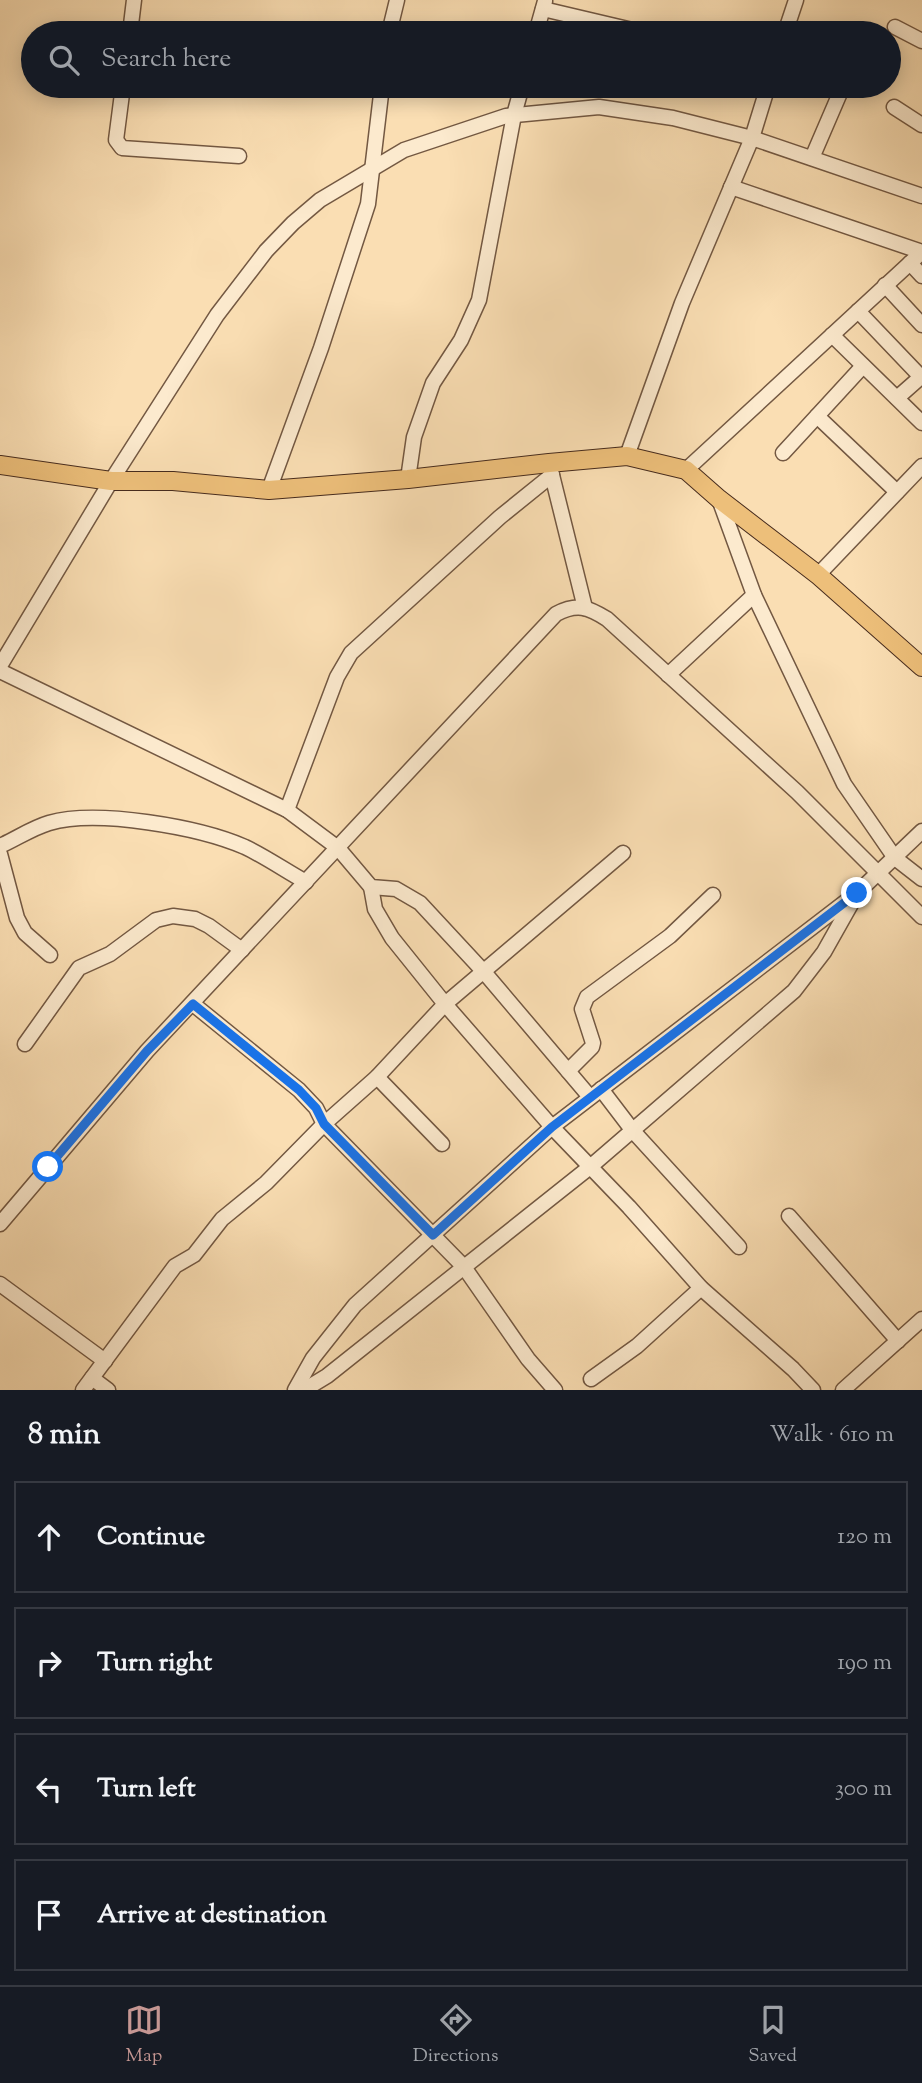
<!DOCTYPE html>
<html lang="en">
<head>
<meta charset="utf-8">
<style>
	body { margin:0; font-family:"Sorts Mill Goudy",serif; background:#242831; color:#f1f3f6 }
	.stop { position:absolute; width:21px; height:21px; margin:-16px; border:5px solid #1a73e8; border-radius:50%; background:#fff }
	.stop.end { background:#1a73e8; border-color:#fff; box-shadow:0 2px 7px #0008 }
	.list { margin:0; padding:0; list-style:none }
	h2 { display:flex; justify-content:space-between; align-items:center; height:91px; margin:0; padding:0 28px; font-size:30px }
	h2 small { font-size:23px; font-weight:400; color:#9ea1a6 }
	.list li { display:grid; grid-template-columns:46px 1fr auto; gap:21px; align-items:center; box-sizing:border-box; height:112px; margin:0 14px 14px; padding:0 14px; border:2px solid #363941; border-radius:0px }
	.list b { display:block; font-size:26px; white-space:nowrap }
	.list em { font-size:23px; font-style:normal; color:#9ea1a6 }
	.icon { flex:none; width:38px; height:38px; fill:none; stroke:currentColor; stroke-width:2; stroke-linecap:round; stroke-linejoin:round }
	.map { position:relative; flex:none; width:922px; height:1390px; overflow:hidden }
	.search { position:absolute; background:#171b24; box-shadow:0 4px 18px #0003; left:21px; right:21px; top:21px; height:77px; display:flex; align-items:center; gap:18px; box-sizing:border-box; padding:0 24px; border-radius:38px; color:#9ea1a6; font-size:26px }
	.sheet { height:595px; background:#171b24 }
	nav { display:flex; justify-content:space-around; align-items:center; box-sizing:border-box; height:98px; border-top:2px solid #363941; background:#171b24; font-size:19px; color:#9ea1a6 }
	nav a { display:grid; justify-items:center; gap:4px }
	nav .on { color:#c59692 }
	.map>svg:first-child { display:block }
</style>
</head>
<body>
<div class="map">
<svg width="922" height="1390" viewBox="0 0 922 1390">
	<rect width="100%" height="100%" fill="#fadeb3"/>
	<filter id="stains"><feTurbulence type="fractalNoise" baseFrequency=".00286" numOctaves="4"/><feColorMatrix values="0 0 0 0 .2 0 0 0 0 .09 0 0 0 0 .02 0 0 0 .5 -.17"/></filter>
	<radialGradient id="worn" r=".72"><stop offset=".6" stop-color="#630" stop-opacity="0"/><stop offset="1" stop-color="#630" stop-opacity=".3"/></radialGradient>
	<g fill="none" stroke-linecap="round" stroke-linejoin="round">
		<!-- minor casing -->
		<g stroke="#735842" stroke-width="17">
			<g id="minor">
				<polyline points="543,9 645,33"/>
				<polyline points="895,27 922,41"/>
				<polyline points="130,33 134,0"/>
				<polyline points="389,33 397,0"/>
				<polyline points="536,33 545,1"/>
				<polyline points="785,33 796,0"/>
				<polyline points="123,86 116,140 122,148 239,156"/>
				<polyline points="894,107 922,125"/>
				<polyline points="812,158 843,86"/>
				<polyline points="731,187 922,252"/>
				<polyline points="910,263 922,276"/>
				<polyline points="885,285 922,325"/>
				<polyline points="858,311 921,377"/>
				<polyline points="832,335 922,423"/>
				<polyline points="897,398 922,376"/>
				<polyline points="817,416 897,492"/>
				<polyline points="783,453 863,366"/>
				<polyline points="627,456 682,303 752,138 768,86"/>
				<polyline points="550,467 585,608"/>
				<polyline points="686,470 922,252"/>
				<polyline points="408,479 414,437 433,383 461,340 479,300 514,115 522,86"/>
				<polyline points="269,490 321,348 368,204 382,86"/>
				<polyline points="719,499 754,595 844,784 895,858 922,879"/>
				<polyline points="818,575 922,466"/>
				<polyline points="0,666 111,481 217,315 266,251 293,223 320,200 404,150 506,116 599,107 673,118 752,138 922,196"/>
				<polyline points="0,671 287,810 338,848 371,887 396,889 420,903 484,972 590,1097"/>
				<polyline points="668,675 754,595"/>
				<polyline points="287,810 337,677 351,653 500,517 552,475"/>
				<path d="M 0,846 C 16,839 32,828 49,823 C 97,809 199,827 245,847 C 266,857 286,871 306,882"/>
				<polyline points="0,854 17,918 25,933 50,955"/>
				<polyline points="371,887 375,909 392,938 445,1004 552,1127 629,1207 701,1288 793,1369 813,1390"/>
				<polyline points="193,1004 299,1090 316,1108 324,1124 464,1267 528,1359 555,1390"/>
				<polyline points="25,1044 79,968 110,954 156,920 173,916 195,919 209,926 242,950"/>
				<polyline points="568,1071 592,1047 593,1043 582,1009 587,997 670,936 713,895"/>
				<polyline points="377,1077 442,1144"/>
				<polyline points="601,1089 633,1131 739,1247"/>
				<polyline points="789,1216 898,1341"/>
				<path d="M 0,1224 L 147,1051 L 556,614 C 577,603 588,607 607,619 L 797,792 L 922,917"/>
				<polyline points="0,1284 105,1361"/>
				<polyline points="92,1378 108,1390"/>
				<polyline points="591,1379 637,1346 701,1288"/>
				<polyline points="83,1390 175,1266 194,1255 222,1219 266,1183 324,1124 377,1077 445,1004 623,853"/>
				<polyline points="295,1390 313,1358 355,1305 552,1127 857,893 922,831"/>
				<polyline points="304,1390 327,1376 590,1167 794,991 824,952 855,897"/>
				<polyline points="843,1390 922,1319"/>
			</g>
		</g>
		<!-- major casing -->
		<g stroke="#462b1d" stroke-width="20">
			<polyline id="major" points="0,465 111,481 173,481 269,490 408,479 549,463 627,456 686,470 719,499 818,575 922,667"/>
		</g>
		<!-- minor -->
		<use href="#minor" stroke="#fceace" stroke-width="14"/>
		<!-- major -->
		<use href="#major" stroke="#edbf7a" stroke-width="18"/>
	</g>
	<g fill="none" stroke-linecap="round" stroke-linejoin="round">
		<!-- route -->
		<polyline stroke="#1a73e8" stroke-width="9" points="48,1167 147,1051 193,1004 299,1090 316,1108 324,1124 433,1235 552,1127 857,893"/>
	</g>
	<rect width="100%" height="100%" filter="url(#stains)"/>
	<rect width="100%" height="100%" fill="url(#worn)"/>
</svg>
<div class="stop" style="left:48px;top:1167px"></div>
<div class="stop end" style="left:857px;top:893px"></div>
<div class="search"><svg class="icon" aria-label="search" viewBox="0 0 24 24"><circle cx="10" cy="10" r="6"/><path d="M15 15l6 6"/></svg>Search here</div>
</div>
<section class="sheet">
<h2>8 min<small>Walk · 610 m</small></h2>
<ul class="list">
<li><svg class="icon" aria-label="ahead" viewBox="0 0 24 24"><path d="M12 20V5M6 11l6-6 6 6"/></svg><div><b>Continue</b></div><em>120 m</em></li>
<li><svg class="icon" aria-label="right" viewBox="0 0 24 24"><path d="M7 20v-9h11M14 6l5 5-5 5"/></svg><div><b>Turn right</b></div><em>190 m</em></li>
<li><svg class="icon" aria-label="left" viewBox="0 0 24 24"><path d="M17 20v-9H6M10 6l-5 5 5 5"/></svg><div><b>Turn left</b></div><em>300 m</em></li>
<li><svg class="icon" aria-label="arrive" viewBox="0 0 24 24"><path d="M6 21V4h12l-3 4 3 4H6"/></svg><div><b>Arrive at destination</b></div></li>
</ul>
</section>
<nav>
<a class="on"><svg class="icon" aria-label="map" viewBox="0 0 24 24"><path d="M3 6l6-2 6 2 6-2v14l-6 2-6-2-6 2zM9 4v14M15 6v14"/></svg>Map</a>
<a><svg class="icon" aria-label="directions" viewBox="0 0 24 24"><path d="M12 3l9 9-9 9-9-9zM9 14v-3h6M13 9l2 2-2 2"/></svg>Directions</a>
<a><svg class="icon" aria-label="saved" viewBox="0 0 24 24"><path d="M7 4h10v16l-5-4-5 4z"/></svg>Saved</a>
</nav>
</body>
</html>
